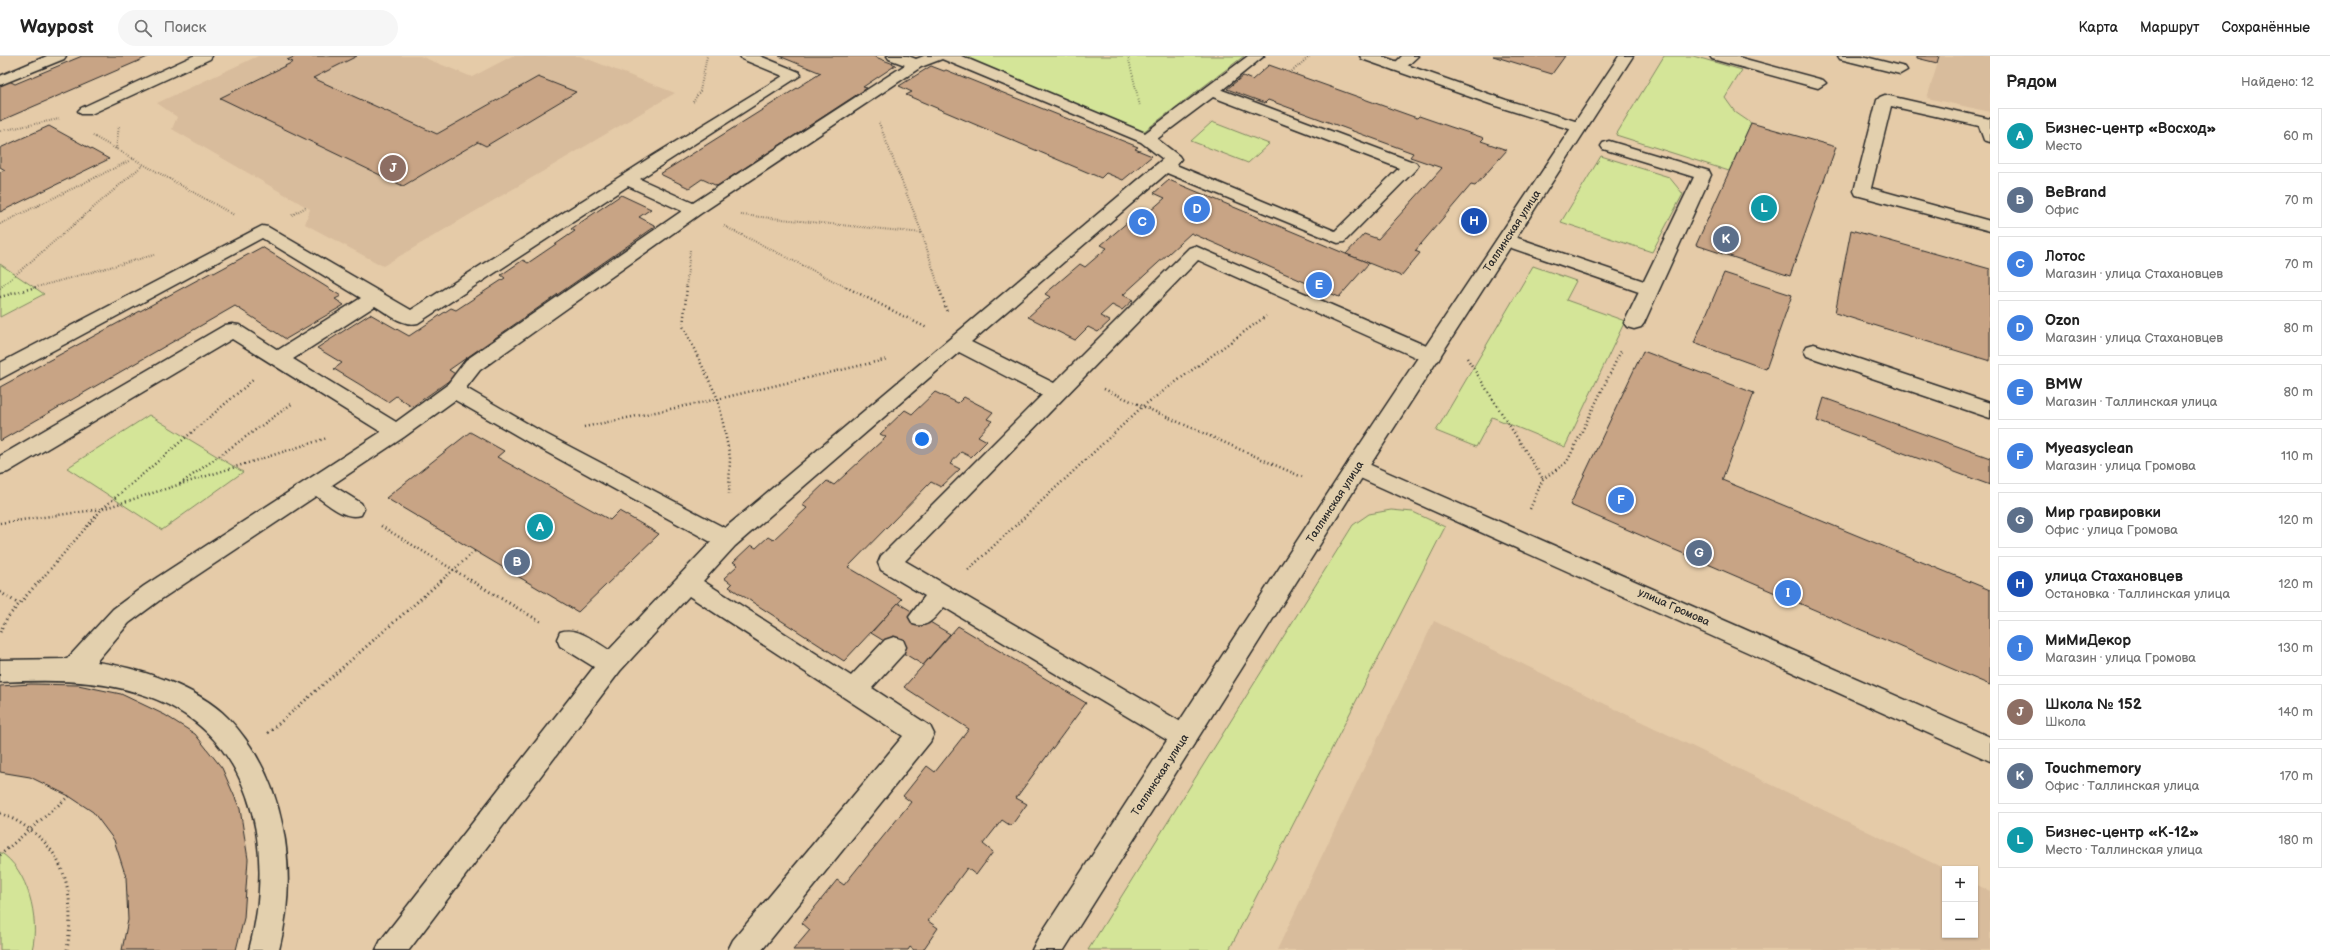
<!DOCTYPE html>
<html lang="ru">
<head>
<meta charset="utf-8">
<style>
	body { margin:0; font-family:"Balsamiq Sans",sans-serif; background:#f6f6f6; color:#222 }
	.controls { position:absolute; right:12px; bottom:12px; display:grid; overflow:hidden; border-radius:0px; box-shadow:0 1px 3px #0004 }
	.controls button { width:36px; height:36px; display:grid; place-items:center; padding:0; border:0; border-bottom:1px solid #e0e0e0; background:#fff; color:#222; font:20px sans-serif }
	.you { position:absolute; left:922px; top:383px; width:14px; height:14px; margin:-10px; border:3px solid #fff; border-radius:50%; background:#1a73e8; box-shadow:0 0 0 6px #1a73e833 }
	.badge { display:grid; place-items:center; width:26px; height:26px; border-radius:50%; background:#d1495b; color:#fff; font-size:13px; font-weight:700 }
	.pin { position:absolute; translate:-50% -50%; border:2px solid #fff; box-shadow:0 1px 4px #0006 }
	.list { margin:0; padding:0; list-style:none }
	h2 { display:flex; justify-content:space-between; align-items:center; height:52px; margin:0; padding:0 16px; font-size:17px }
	h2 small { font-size:13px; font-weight:400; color:#767676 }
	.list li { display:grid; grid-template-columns:26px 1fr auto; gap:12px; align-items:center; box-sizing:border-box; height:56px; margin:0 8px 8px; padding:0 8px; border:1px solid #e0e0e0; border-radius:0px }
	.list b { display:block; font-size:15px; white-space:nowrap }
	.list p { margin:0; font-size:13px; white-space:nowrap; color:#767676 }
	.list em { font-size:13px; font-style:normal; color:#767676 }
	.icon { flex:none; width:22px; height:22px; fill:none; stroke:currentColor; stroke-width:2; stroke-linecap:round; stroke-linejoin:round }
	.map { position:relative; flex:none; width:1990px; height:894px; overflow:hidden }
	header { display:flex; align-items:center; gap:24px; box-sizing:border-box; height:56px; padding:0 20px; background:#fff; border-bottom:1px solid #e0e0e0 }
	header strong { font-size:19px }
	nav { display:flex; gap:22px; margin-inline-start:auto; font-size:14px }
	.search { width:280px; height:36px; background:#f6f6f6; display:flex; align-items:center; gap:10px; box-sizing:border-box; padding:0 14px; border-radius:22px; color:#767676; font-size:15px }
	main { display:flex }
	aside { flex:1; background:#fff }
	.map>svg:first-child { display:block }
</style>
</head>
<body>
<header>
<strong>Waypost</strong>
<div class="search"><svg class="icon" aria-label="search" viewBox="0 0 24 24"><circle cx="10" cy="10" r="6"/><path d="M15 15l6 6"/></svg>Поиск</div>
<nav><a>Карта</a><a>Маршрут</a><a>Сохранённые</a></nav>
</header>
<main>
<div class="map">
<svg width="1990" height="894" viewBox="0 0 1990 894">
	<rect width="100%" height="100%" fill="#e5cba8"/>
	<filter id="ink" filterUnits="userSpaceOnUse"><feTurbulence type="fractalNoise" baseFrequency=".025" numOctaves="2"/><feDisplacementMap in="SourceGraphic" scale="8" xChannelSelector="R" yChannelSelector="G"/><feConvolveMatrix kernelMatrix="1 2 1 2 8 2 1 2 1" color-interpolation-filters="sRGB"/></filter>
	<g filter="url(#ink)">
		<!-- built -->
		<g fill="#d8bc9c">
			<polygon points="258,0 420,0 472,21 512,0 580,0 675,37 383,210 305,168 310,153 172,73 177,61 157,47"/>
			<polygon points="1940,0 1990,0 1990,56 1927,42"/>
			<polygon points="1434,565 1945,813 1945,879 1975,879 1975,828 1990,835 1990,894 1277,894"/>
		</g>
		<!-- green -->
		<g fill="#d4e598" stroke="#808862">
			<polygon points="956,0 1244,0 1143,76"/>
			<polygon points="1664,0 1693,0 1742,14 1725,42 1735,56 1751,67 1729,115 1616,79"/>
			<polygon points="1212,66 1269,88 1248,107 1191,85"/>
			<polygon points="1601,100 1669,121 1683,138 1652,196 1561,166"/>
			<polygon points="0,208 44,238 0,261"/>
			<polygon points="1533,210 1576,225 1566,244 1625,265 1565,391 1492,361 1476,391 1436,375"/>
			<polygon points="149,359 243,416 162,474 67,412"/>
			<polygon points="1391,454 1413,456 1445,471 1229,894 1088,894 1353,469 1369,458"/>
			<path d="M 0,796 C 28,813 40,863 32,894 L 0,894 Z"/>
		</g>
		<!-- building -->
		<g fill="#c8a485" stroke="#2b2b2b">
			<polygon points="82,0 150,0 0,65 0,28 9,25 15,28"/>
			<polygon points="296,0 357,0 313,22 437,78 538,21 576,36 486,90 478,86 403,130 220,42 293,6 287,4"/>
			<polygon points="779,0 873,0 896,9 863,31 867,32 717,130 702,123 689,132 660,118 821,17"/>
			<polygon points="1493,0 1565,0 1552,18"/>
			<polygon points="1917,0 1939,0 1937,7 1917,2"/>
			<polygon points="1269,9 1417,62 1419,60 1451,71 1484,82 1481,85 1507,94 1475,130 1471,129 1415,195 1420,197 1401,220 1346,198 1364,178 1378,183 1442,112 1410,101 1413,97 1268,44 1265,47 1227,33 1243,20 1252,24"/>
			<polygon points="931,10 944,15 946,14 1138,91 1135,93 1152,100 1123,124 1106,117 1101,122 906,39 912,36 899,30"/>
			<polygon points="1751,67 1836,91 1790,220 1696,189"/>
			<polygon points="49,70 109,103 0,156 0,116 5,114 0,111 0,92"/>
			<polygon points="1169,124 1346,198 1369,207 1339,241 1191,177 1123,239 1133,244 1122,254 1112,249 1100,260 1110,265 1098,276 1088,271 1075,284 1028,261 1050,241 1045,238 1080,208 1085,211 1107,192 1101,189 1144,152 1150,155 1165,142 1154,137"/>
			<polygon points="621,139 651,153 639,161 656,170 449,314 457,319 412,351 396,340 388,346 359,328 334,313 342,307 317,292 370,258 409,280 451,252 456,254 505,222 501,219 523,204 528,207 575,175 571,173"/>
			<polygon points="1851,174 1990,213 1990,305 1835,257"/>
			<polygon points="262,191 341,240 335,243 344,249 286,283 235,250 0,385 0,331 212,216 214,217"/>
			<polygon points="1724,217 1792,239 1766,313 1694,287"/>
			<polygon points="1643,295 1754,337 1722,424 1990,534 1990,629 1570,449"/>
			<polygon points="935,336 958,347 964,341 993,356 987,363 992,365 978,380 987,385 971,401 961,396 950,408 960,413 941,431 931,426 848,511 902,543 844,605 729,531 732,528 724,522 738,509 733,506 751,489 756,492 768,481 773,484 807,452 802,449 827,425 834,429 886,381 880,378 905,354 912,358"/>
			<polygon points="1824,342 1990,402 1990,429 1817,365"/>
			<polygon points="470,376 504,395 497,401 610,464 619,455 659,478 578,556 386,442"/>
			<polygon points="898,547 950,578 923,609 871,577"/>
			<polygon points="958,570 1086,647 1016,742 1027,748 1011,770 1002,764 983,788 993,796 976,819 967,812 928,865 938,872 923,894 914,894 910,891 908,894 793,894 810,874 802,867 837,824 844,829 911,746 903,740 927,710 935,716 969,673 904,631"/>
			<polygon points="31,628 78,629 121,638 165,659 195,678 222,712 240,753 248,803 244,862 236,894 122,894 128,864 126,821 114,784 93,756 69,740 30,721 0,716 0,630"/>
		</g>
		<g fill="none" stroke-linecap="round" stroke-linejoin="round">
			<!-- lane casing -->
			<g stroke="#2b2b2b" stroke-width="3">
				<g id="lane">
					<polygon points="47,0 66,0 64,3 0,29 0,20"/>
					<polygon points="193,0 212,0 210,3 91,58 81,58 78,55 81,52"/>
					<path d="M 740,0 L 760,0 L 799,16 L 801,19 L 640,123 L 693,147 L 905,9 L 889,3 L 887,0 L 908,0 L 916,3 L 924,0 L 961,0 L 1145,77 L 1248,0 L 1264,0 L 1222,34 L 1416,107 L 1418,110 L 1416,113 L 1344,186 L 1338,187 L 1167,117 L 971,286 L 1054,327 L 1189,192 L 1195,190 L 1438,295 L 1441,300 L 1438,305 L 1431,307 L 1424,305 L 1198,204 L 905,505 L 1193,673 L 1197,681 L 1193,689 L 1184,693 L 1175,689 L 944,551 C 934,562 928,573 913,568 L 909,561 L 925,540 L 881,514 L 878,507 L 881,500 L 1042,339 L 959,296 L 735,490 L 703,525 L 851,620 L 885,584 L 894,581 L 903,584 L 906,591 L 903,598 L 872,632 L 930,670 L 934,678 L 930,686 L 762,894 L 728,894 L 733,884 L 903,680 L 689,540 L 620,615 L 409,894 L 376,894 L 381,884 L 594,611 L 560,590 L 557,583 L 560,576 C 577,570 594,585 609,594 L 711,486 L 528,386 L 455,344 L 404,381 L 332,429 L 361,447 L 364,453 L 361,459 C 345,464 329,449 316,440 L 160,544 L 129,567 L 96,606 C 137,611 198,631 228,662 C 286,723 299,814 279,894 L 249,894 C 277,792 252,670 138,637 C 93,623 47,624 0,626 L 0,604 L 67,603 L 113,553 L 144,530 L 381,376 L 232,283 L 8,416 L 0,418 L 0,400 L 225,269 L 232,268 L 239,269 L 278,294 L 361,242 L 262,182 L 0,323 L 0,307 L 262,170 L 268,171 L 411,254 L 654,99 L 783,20 L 742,3 ZM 942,3 L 1141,86 L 1163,103 L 725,472 L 542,376 L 466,332 L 480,314 L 700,158 L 921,11 ZM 1213,41 L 1399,112 L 1335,175 L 1176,109 L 1181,103 L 1179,100 L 1157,83 ZM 628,130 L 682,155 L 466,304 L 447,329 L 396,366 L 293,303 L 375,250 C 387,257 403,271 418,267 Z"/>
					<polygon points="1402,0 1418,0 1403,14 1393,14 1391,11"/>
					<polygon points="1710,0 1734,0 1823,24 1826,27 1818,32 1712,3"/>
					<polygon points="1838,0 1862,0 1905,11 1907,14 1900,18 1840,3"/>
					<polygon points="1885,39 1990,63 1990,86 1984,84 1979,70 1891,50 1871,132 1990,165 1990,175 1856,139 1854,135 1877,44 1880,41"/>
					<polygon points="1609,85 1709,115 1711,119 1644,267 1641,271 1634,273 1627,271 1624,267 1639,236 1500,188 1497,184 1500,180 1512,180 1644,225 1694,121 1603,93 1601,90 1603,87"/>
					<polygon points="1814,288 1990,347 1990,362 1807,300 1804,295 1807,290"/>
				</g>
			</g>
			<!-- street casing -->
			<g stroke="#2b2b2b" stroke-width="3">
				<g id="street">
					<polygon points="1360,0 1381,0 1506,44 1585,68 1587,71 1585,74 1579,76 1496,50 1362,3"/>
					<polygon points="1357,403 1990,681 1990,705 1349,417 1346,411 1349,405"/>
				</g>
			</g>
			<!-- secondary casing -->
			<g stroke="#2b2b2b" stroke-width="3">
				<polygon id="secondary" points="1619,0 1633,0 1365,417 1064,894 1032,894 1037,884 1349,405"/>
			</g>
			<!-- path-far2 -->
			<g stroke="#2b2b2b" stroke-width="2" stroke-dasharray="0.5 2" stroke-linecap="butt">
				<polyline points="1128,0 1140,50"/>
				<polyline points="1290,17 1310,0"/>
				<polyline points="693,46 700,35 707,0"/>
				<polyline points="879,67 922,177 939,232"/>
				<polyline points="0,75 59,63"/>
				<polyline points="93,80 234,159"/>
				<polyline points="116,93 119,70"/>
				<polyline points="292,159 306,151"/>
				<polyline points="741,159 922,177"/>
				<polyline points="0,168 133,103"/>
				<polyline points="724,170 848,232"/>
				<polyline points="0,232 143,109"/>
				<polyline points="33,232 154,199"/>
				<polyline points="686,232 690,194"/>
			</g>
			<!-- path-far1 -->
			<g stroke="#2b2b2b" stroke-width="2.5" stroke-dasharray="1 3" stroke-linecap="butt">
				<polyline points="687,231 683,270 718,343 730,401 729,438"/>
				<polyline points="846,231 927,272"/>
				<polyline points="939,231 947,256"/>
				<polyline points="0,241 36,231"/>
				<polyline points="1467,302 1543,423"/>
				<polyline points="1104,333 1302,421"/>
				<polyline points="584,371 718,343 888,303"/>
				<polyline points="180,428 293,347"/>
				<polyline points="1530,453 1543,423 1567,406 1622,293"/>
				<polyline points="0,467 102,453 327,382"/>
				<polyline points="381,470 472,525"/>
				<polyline points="968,514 1143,350 1266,260"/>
				<polyline points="40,525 102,453 253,324"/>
				<polyline points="441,525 475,495"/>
			</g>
			<!-- path -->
			<g stroke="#2b2b2b" stroke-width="3" stroke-dasharray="1 3.5" stroke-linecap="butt">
				<polyline points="470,524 541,566"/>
				<polyline points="0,536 19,548"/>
				<polyline points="0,576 7,562 40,524"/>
				<polyline points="268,677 442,524"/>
				<path d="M 0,757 C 63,783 77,830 67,894"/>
				<polyline points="0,799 69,740"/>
			</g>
			<!-- lane -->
			<use href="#lane" fill="#e3d0ae" fill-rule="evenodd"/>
			<!-- street -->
			<use href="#street" fill="#e3d0ae" fill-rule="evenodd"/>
			<!-- secondary -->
			<use href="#secondary" fill="#e3d0ae" fill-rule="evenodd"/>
		</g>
	</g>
	<g text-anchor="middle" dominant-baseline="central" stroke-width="4" stroke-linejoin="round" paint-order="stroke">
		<!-- street labels -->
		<g font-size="11" fill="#2b2b2b" stroke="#e3d0ae">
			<text transform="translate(1512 175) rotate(-57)">Таллинская улица</text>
			<text transform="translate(1335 446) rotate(-57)">Таллинская улица</text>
			<text transform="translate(1674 551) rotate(24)">улица Громова</text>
			<text transform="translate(1160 719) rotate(-57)">Таллинская улица</text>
		</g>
	</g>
</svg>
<div class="controls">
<button>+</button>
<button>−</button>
</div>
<div class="you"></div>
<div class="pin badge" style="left:540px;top:471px;background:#0f9aa8">A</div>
<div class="pin badge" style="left:517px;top:506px;background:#5c6f8a">B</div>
<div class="pin badge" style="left:1142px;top:166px;background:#3f7fe0">C</div>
<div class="pin badge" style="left:1197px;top:153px;background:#3f7fe0">D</div>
<div class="pin badge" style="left:1319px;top:229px;background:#3f7fe0">E</div>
<div class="pin badge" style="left:1621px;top:444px;background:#3f7fe0">F</div>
<div class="pin badge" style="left:1699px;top:497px;background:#5c6f8a">G</div>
<div class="pin badge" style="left:1474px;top:165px;background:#1a4fb4">H</div>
<div class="pin badge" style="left:1788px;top:537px;background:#3f7fe0">I</div>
<div class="pin badge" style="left:393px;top:112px;background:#8d6e63">J</div>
<div class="pin badge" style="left:1726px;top:183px;background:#5c6f8a">K</div>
<div class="pin badge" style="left:1764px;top:152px;background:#0f9aa8">L</div>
</div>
<aside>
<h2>Рядом<small>Найдено: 12</small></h2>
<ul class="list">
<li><span class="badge" style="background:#0f9aa8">A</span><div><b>Бизнес-центр «Восход»</b><p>Место</p></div><em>60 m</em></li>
<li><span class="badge" style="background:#5c6f8a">B</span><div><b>BeBrand</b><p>Офис</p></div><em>70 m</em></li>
<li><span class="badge" style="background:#3f7fe0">C</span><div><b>Лотос</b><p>Магазин · улица Стахановцев</p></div><em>70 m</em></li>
<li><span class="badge" style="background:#3f7fe0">D</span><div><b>Ozon</b><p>Магазин · улица Стахановцев</p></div><em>80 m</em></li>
<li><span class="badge" style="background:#3f7fe0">E</span><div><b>BMW</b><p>Магазин · Таллинская улица</p></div><em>80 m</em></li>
<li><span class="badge" style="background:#3f7fe0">F</span><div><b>Myeasyclean</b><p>Магазин · улица Громова</p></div><em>110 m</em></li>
<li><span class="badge" style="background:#5c6f8a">G</span><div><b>Мир гравировки</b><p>Офис · улица Громова</p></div><em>120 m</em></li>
<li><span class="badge" style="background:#1a4fb4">H</span><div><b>улица Стахановцев</b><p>Остановка · Таллинская улица</p></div><em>120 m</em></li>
<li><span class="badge" style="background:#3f7fe0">I</span><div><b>МиМиДекор</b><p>Магазин · улица Громова</p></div><em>130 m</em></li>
<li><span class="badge" style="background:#8d6e63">J</span><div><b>Школа № 152</b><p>Школа</p></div><em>140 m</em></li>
<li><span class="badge" style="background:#5c6f8a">K</span><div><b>Touchmemory</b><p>Офис · Таллинская улица</p></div><em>170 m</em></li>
<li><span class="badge" style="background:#0f9aa8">L</span><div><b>Бизнес-центр «К-12»</b><p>Место · Таллинская улица</p></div><em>180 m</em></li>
</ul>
</aside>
</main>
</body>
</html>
